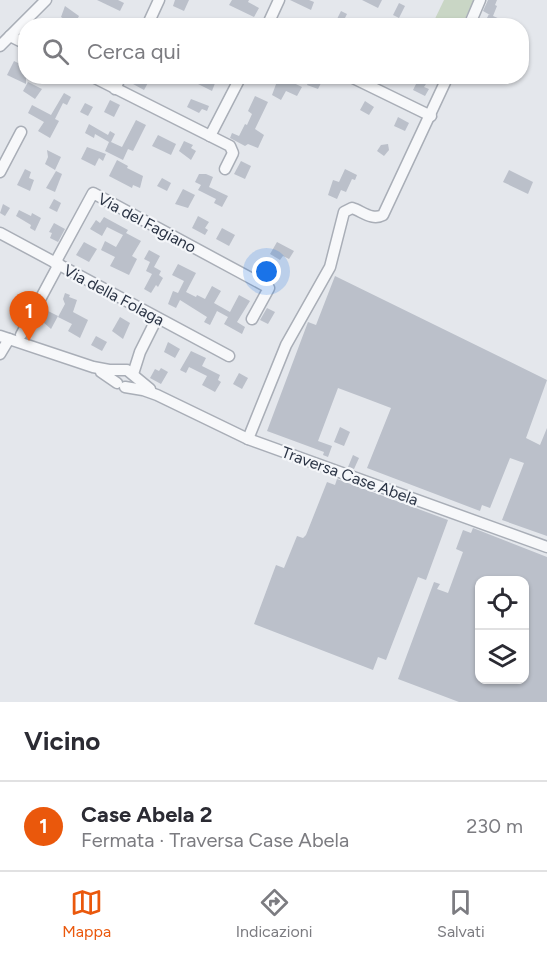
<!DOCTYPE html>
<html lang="it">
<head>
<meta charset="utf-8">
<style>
	body { margin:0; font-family:Figtree,sans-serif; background:#f7f7f7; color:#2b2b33 }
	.controls { position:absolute; right:18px; bottom:18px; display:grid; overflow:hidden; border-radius:12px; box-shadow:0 2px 4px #0004 }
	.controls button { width:54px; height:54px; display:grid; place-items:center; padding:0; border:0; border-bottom:2px solid #e1e1e2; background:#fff; color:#2b2b33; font:30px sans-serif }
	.you { position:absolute; left:267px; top:272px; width:21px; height:21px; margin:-15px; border:4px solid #fff; border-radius:50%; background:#1a73e8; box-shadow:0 0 0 9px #1a73e833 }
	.badge { display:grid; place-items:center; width:39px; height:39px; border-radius:50%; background:#ea580c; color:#fff; font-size:20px; font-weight:700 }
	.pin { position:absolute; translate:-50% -50px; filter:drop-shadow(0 2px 3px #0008) }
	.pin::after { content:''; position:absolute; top:32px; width:21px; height:18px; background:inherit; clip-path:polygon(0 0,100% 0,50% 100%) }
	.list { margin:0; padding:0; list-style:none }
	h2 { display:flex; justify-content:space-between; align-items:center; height:78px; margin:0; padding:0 24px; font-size:26px }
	h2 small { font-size:20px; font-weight:400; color:#7c7c81 }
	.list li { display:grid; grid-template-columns:39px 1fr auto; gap:18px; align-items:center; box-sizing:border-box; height:90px; padding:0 24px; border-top:2px solid #e1e1e2 }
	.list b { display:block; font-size:22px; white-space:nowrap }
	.list p { margin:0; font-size:20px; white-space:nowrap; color:#7c7c81 }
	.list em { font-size:20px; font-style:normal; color:#7c7c81 }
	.icon { flex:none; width:33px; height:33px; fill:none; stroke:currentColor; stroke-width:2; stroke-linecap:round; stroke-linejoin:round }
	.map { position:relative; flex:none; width:547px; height:702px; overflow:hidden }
	.search { position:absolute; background:#fff; box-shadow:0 2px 4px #0004; left:18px; right:18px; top:18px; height:66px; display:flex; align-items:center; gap:15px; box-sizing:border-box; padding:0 21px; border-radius:24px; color:#7c7c81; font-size:22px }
	.sheet { height:168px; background:#fff }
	nav { display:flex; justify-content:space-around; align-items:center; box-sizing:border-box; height:84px; border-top:2px solid #e1e1e2; background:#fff; font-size:16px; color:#7c7c81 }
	nav a { display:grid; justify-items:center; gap:3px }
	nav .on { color:#ea580c }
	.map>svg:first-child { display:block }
</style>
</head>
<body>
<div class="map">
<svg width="547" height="702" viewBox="0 0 547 702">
	<rect width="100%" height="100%" fill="#e4e7ec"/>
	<!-- green -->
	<polygon fill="#c9d6c5" points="444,0 474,0 462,25 432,25"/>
	<!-- building -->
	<g fill="#bbc0ca" fill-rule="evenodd">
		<polygon points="97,0 118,0 124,3 120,11"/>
		<polygon points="175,0 189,0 184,11 173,6"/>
		<polygon points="232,0 249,0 248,2 259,8 254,17 229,5"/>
		<polygon points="290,0 309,0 314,2 311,10"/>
		<polygon points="362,0 382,0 378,8"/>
		<polygon points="488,0 497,0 495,5 497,6 493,16 500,19 497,26 485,22 489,14 490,15 483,11"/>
		<polygon points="399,3 405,6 399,18 393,15"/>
		<polygon points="65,6 79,16 74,26 61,17"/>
		<polygon points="341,11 347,14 341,26 335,23"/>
		<polygon points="14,61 26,67 26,84 7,75"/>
		<polygon points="137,76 149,81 144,90 133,84"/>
		<polygon points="199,76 217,78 212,91 196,83"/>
		<polygon points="279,76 302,87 297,96 286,91 281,100 272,95"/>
		<polygon points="311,76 323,79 318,89 307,85"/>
		<polygon points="418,80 426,84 424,87 429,89 425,96 413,90"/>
		<polygon points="28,82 42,89 35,99 23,91"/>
		<polygon points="64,93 71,97 67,105 63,103 55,119 59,121 50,138 38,131 44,122 28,113 32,105 51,115"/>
		<polygon points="255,96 268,102 255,129 264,135 258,148 248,144 245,146 230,138 232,133 239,136 245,124 247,125 252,114 248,111"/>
		<polygon points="191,99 209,106 207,111 202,109 199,113 187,107"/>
		<polygon points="110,100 120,105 114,117 104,112"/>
		<polygon points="365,101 374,107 369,115 360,110"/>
		<polygon points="85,103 93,107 88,116 80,112"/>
		<polygon points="398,117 409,123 405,131 394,126"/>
		<polygon points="136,120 146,125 133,151 128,149 123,160 105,151 109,142 95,134 94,138 85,133 89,124 108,135 110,131 115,134 111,142 122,147"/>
		<polygon points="158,135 176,144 171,155 152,146"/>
		<polygon points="184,141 193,145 191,148 196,151 191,160 179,151"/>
		<polygon points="388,144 389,150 384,156 377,151 381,145"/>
		<polygon points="87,147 106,154 103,161 99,158 95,166 81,159"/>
		<polygon points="47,150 61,157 55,170 45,164 48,157"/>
		<polygon points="117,160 128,166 127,168 143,176 140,188 133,185 132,188 109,176"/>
		<polygon points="241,161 251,166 245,179 234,174"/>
		<polygon points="25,169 31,172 29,178 34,180 30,191 17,185"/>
		<polygon points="345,169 357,175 355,180 352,179 346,192 341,190 337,199 328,195 333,180 339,182"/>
		<polygon points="509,170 533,182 528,194 503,182"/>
		<polygon points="56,171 62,174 55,192 46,188"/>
		<polygon points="199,174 206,174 213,177 209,187 228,196 222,207 214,203 216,199 198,190 201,185 195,182"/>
		<polygon points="162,178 171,183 167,191 157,186"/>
		<polygon points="183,189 195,195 188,208 175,204"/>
		<polygon points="54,199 61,203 57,212 49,208"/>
		<polygon points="3,204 10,208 5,216 0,213"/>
		<polygon points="19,210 31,216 32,213 41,218 35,231 30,228 31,225 16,216"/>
		<polygon points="198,216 209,222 205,228 208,230 205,235 192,228"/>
		<polygon points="104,217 128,230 126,233 141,241 132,256 137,259 129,275 110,266 115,257 101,250 105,241 116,247 123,235 107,227 102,236 90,229 96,220 100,223"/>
		<polygon points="54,223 65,229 58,242 50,238 52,233 49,232"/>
		<polygon points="222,228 235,235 229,246 216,239"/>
		<polygon points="84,242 97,249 89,262 76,255"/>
		<polygon points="277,242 294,251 289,259 283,256 280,260 270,254"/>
		<polygon points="149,250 160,256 154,267 161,271 159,275 163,278 158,287 156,285 151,293 144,289 152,274 146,271 150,262 144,259"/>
		<polygon points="178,264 196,273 186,292 196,297 197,295 205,299 212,286 221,291 214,303 230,312 239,295 250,301 237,322 245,327 242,334 224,324 228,317 217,311 210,325 204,322 207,317 180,300 176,308 168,304 173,291 178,293 184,281 172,275"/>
		<polygon points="335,276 547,380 526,438 540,445 547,428 547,536 502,520 524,463 510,458 490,508 482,505 480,511 367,468 391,408 362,397 338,388 318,441 332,446 328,457 323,455 324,452 267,431 308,322 316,325"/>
		<polygon points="65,293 70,295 69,297 77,300 73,312 88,320 80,338 68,331 72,324 58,317 65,304 63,299"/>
		<polygon points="267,308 275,312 268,324 260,320"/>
		<polygon points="48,311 58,316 51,329 43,322"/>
		<polygon points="120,317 130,323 123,339 112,331"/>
		<polygon points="96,336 107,342 102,351 91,345"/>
		<polygon points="168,342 180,349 175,358 164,352"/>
		<polygon points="191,351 206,358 202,366 220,375 218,380 221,382 215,392 202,385 207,376 189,367 186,373 180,370"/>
		<polygon points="161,368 168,372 161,384 150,378 155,369 159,371"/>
		<polygon points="239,373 248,378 242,389 233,384"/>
		<polygon points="340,427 350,432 344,446 334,442"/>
		<polygon points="353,455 359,458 354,469 348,467"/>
		<polygon points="337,479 448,520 426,580 418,577 386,660 378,657 373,670 254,624 276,565 284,568 297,536 303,538 306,535 327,482 335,485"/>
		<path d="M 473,528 L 547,557 L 547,702 L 459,702 L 398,679 L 434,582 L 440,584 L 437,589 L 448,593 L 463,552 L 456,549 L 463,530 L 471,533 ZM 480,580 L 525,580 L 525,680 L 480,680 Z"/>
	</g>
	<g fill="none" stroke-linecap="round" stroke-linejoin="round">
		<!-- minor casing -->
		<g stroke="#a9aeb7" stroke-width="13">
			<g id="minor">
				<polyline points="147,26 159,0"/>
				<polyline points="267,26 279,0"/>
				<polyline points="469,26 480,0"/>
				<polyline points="10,36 26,44"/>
				<polyline points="0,46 46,0"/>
				<polyline points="91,76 230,146 233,153 225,169"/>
				<polyline points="349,76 431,116"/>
				<polyline points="115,89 121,76"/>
				<polyline points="210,136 241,76"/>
				<polyline points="0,172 21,132"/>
				<polyline points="0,233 229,356"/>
				<polyline points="55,263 93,193 269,288 252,319"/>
				<polyline points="21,335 59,264"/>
				<polyline points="0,336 93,367 109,370 127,370 150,389"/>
				<polyline points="0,354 9,339"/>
				<polyline points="101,372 117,383"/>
				<polyline points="133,374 140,352 157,318"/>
				<polyline points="125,387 143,390 157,395 248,439 547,547"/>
				<path d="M 248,439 L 286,345 L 330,267 L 344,212 L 352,208 C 362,211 372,221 383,215 L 448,76"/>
			</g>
		</g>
		<!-- minor -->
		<use href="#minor" stroke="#f7f8fa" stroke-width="10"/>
	</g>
	<g text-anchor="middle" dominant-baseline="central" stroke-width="4.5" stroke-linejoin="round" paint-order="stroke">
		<!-- street labels -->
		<g font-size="16" fill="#2b3445" stroke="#f4f6f9">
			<text transform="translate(147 223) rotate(28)">Via del Fagiano</text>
			<text transform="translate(114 295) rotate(28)">Via della Folaga</text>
			<text transform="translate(350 476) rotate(20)">Traversa Case Abela</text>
		</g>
	</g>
</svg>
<div class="controls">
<button><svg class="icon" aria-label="locate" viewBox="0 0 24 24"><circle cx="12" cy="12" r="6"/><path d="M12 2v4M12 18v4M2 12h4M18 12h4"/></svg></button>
<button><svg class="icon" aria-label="layers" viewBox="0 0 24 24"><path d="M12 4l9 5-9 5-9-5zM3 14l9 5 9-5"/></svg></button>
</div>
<div class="you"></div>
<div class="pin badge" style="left:29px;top:341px">1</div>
<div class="search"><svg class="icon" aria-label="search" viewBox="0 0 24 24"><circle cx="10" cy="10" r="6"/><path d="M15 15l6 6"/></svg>Cerca qui</div>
</div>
<section class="sheet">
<h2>Vicino<small></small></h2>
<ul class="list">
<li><span class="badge">1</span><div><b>Case Abela 2</b><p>Fermata · Traversa Case Abela</p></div><em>230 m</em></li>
</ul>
</section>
<nav>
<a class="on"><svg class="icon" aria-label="map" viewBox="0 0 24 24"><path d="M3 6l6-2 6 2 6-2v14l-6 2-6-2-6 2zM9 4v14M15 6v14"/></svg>Mappa</a>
<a><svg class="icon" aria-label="directions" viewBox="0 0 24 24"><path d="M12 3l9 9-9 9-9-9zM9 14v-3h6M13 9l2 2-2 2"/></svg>Indicazioni</a>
<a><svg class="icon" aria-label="saved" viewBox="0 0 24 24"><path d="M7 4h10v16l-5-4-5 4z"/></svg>Salvati</a>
</nav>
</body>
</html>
